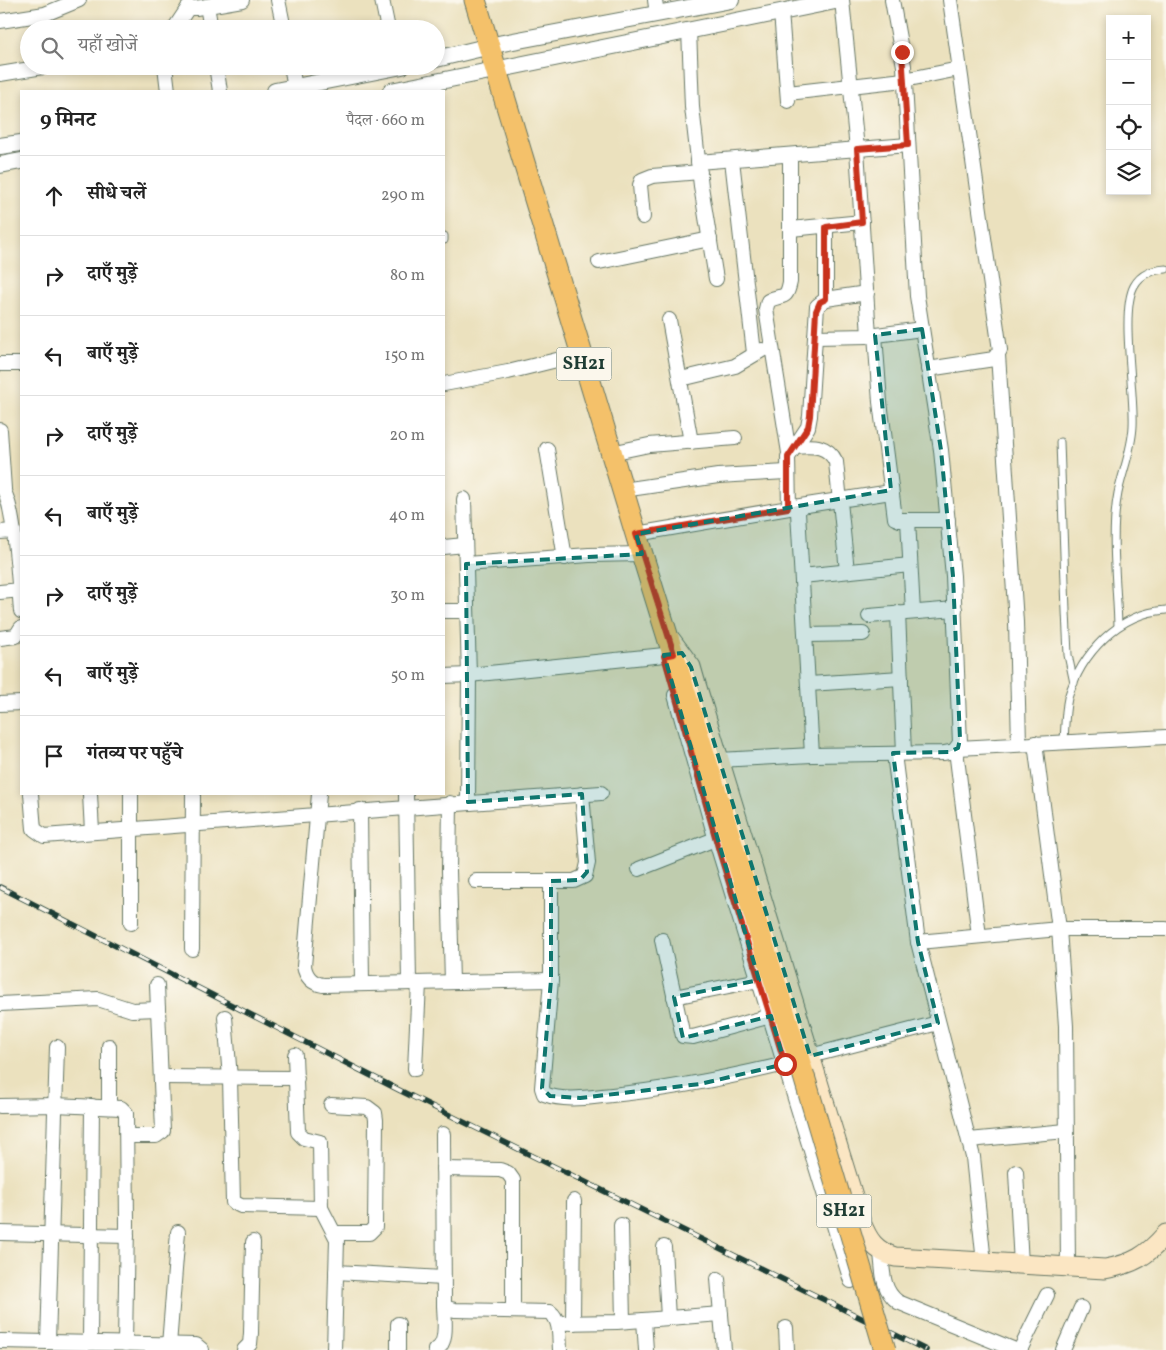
<!DOCTYPE html>
<html lang="hi">
<head>
<meta charset="utf-8">
<style>
	body { margin:0; font-family:Vollkorn,"Noto Serif Devanagari",serif; background:#f2f2f2; color:#222 }
	.controls { position:absolute; right:15px; top:15px; display:grid; overflow:hidden; border-radius:0px; box-shadow:0 2px 8px #0003 }
	.controls button { width:45px; height:45px; display:grid; place-items:center; padding:0; border:0; border-bottom:1px solid #e0e0e0; background:#fff; color:#222; font:25px sans-serif }
	.stop { position:absolute; width:15px; height:15px; margin:-11px; border:4px solid #c8321e; border-radius:50%; background:#fff }
	.stop.end { background:#c8321e; border-color:#fff; box-shadow:0 1px 5px #0008 }
	.list { margin:0; padding:0; list-style:none }
	h2 { display:flex; justify-content:space-between; align-items:center; height:65px; margin:0; padding:0 20px; font-size:21px }
	h2 small { font-size:16px; font-weight:400; color:#767676 }
	.list li { display:grid; grid-template-columns:32px 1fr auto; gap:15px; align-items:center; box-sizing:border-box; height:80px; padding:0 20px; border-top:1px solid #e0e0e0 }
	.list b { display:block; font-size:19px; white-space:nowrap }
	.list em { font-size:16px; font-style:normal; color:#767676 }
	.icon { flex:none; width:28px; height:28px; fill:none; stroke:currentColor; stroke-width:2; stroke-linecap:round; stroke-linejoin:round }
	.map { position:relative; flex:none; width:1166px; height:1350px; overflow:hidden }
	.search { position:absolute; background:#fff; box-shadow:0 2px 8px #0003; left:20px; top:20px; width:425px; height:55px; display:flex; align-items:center; gap:12px; box-sizing:border-box; padding:0 18px; border-radius:28px; color:#767676; font-size:19px }
	.panel { position:absolute; background:#fff; box-shadow:0 2px 8px #0003; left:20px; top:90px; width:425px; height:705px; border-radius:0px }
	.map>svg:first-child { display:block }
</style>
</head>
<body>
<div class="map">
<svg width="1166" height="1350" viewBox="0 0 1166 1350">
	<rect width="100%" height="100%" fill="#fbf7ec"/>
	<filter id="ink" filterUnits="userSpaceOnUse"><feTurbulence type="fractalNoise" baseFrequency=".02" numOctaves="2"/><feDisplacementMap in="SourceGraphic" scale="10" xChannelSelector="R" yChannelSelector="G"/><feConvolveMatrix kernelMatrix="1 2 1 2 8 2 1 2 1" color-interpolation-filters="sRGB"/></filter>
	<filter id="wash" filterUnits="userSpaceOnUse"><feTurbulence type="fractalNoise" baseFrequency=".0096" numOctaves="4" result="noise"/><feDisplacementMap in="SourceGraphic" scale="20" xChannelSelector="R" yChannelSelector="G"/><feGaussianBlur stdDeviation="1.12" result="paint"/><feColorMatrix in="noise" values="0 0 0 0 0 0 0 0 0 0 0 0 0 0 0 0 0 1.4 0 .05"/><feComposite in="paint" operator="in"/></filter>
	<g filter="url(#wash)">
		<rect width="100%" height="100%" fill="#ebe1be"/>
	</g>
	<g filter="url(#ink)">
		<g fill="none" stroke-linecap="round" stroke-linejoin="round">
			<!-- service casing -->
			<g stroke="#667664" stroke-width="9">
				<g id="service">
					<polyline points="444,236 444,240"/>
					<polyline points="1060,442 1066,611 1068,655 1074,683"/>
					<path d="M 1118,626 C 1117,584 1110,533 1118,493 C 1123,470 1132,449 1133,426 C 1135,393 1120,312 1134,286 C 1141,273 1153,270 1166,269"/>
					<path d="M 1064,741 C 1065,727 1065,712 1068,698 C 1081,654 1118,613 1166,610"/>
				</g>
			</g>
			<!-- minor casing -->
			<g stroke="#667664" stroke-width="16">
				<g id="minor">
					<polyline points="278,0 284,29"/>
					<polyline points="382,0 388,29"/>
					<polyline points="655,0 657,14"/>
					<polyline points="842,0 857,149 869,336"/>
					<polyline points="207,6 211,29"/>
					<polyline points="188,8 196,8 242,0"/>
					<polyline points="781,12 788,101"/>
					<polyline points="0,21 45,14 79,0"/>
					<polyline points="174,29 188,8"/>
					<polyline points="689,30 692,107 701,186 716,279"/>
					<polyline points="165,66 168,91"/>
					<polyline points="216,66 220,91"/>
					<polyline points="291,66 295,87"/>
					<polyline points="0,74 49,66"/>
					<polyline points="788,93 904,80 959,69"/>
					<polyline points="732,160 754,353"/>
					<polyline points="698,162 908,145"/>
					<polyline points="643,217 640,185 642,180 652,176 700,172"/>
					<polyline points="791,229 862,222"/>
					<polyline points="599,262 710,239"/>
					<polyline points="826,299 826,227"/>
					<polyline points="669,320 691,442"/>
					<polyline points="875,335 880,402 895,518 900,520 948,520"/>
					<polyline points="815,337 869,336 922,329"/>
					<polyline points="998,355 1016,622 1019,744"/>
					<polyline points="0,364 21,364"/>
					<polyline points="928,369 994,359 1000,350 950,0"/>
					<polyline points="681,379 735,366 762,350"/>
					<polyline points="444,384 508,372 581,354"/>
					<polyline points="0,430 4,489"/>
					<path d="M 793,447 C 811,446 827,443 836,462 L 847,571"/>
					<polyline points="547,449 565,558"/>
					<polyline points="611,453 649,445 735,438"/>
					<path d="M 789,453 L 766,309 L 768,301 C 782,293 786,302 790,282 L 790,155"/>
					<path d="M 0,486 C 15,496 19,589 21,611"/>
					<polyline points="623,490 718,476 786,472"/>
					<polyline points="464,499 469,675 468,802"/>
					<polyline points="794,507 891,492"/>
					<polyline points="789,508 796,507 798,512 812,755"/>
					<polyline points="908,520 913,612"/>
					<polyline points="0,532 14,531"/>
					<polyline points="636,534 789,508 788,457 808,427 810,416 817,306 826,299 867,293"/>
					<polyline points="444,547 465,545"/>
					<polyline points="466,564 589,555 642,554"/>
					<polyline points="802,576 910,565"/>
					<polyline points="0,592 21,590"/>
					<polyline points="444,611 467,611"/>
					<polyline points="898,613 904,753"/>
					<polyline points="869,616 955,609"/>
					<polyline points="806,635 863,634"/>
					<polyline points="0,638 16,636 21,628"/>
					<polyline points="444,676 469,675 674,654"/>
					<polyline points="809,684 901,678"/>
					<polyline points="675,695 719,851 851,1281"/>
					<polyline points="0,704 21,703"/>
					<polyline points="1035,743 1059,929 1066,1026 1068,1267"/>
					<polyline points="958,748 1166,737"/>
					<polyline points="956,750 979,936"/>
					<polyline points="894,754 918,942 973,1157 984,1263"/>
					<polyline points="719,760 812,755 944,753 954,751 960,743 953,576 941,450 917,296 904,66 892,0"/>
					<polyline points="31,794 34,829 44,836 601,793"/>
					<polyline points="90,794 92,832"/>
					<path d="M 319,794 L 304,966 C 306,977 312,983 323,985 L 551,980"/>
					<polyline points="406,794 409,983"/>
					<polyline points="450,803 449,871 452,982"/>
					<polyline points="360,810 362,984"/>
					<polyline points="639,869 715,839"/>
					<polyline points="476,881 574,881 585,876 588,863 582,794"/>
					<path d="M 551,881 L 551,980 L 542,1088 L 544,1094 C 566,1102 590,1097 612,1095 C 672,1089 727,1078 785,1064"/>
					<polyline points="131,923 131,794"/>
					<polyline points="662,940 683,1036 693,1037 771,1016"/>
					<polyline points="918,942 1059,929 1166,929"/>
					<polyline points="192,949 193,794"/>
					<polyline points="674,997 759,980"/>
					<polyline points="0,1004 98,999 132,1010 158,1009"/>
					<polyline points="225,1017 230,1078 233,1202 241,1206 321,1208"/>
					<polyline points="295,1055 298,1132 304,1138 320,1142 321,1208 337,1239 334,1350"/>
					<polyline points="810,1056 938,1023"/>
					<polyline points="415,1069 419,983"/>
					<polyline points="161,1077 297,1078"/>
					<polyline points="331,1105 367,1107 375,1113 376,1120 375,1227 369,1233 335,1233"/>
					<polyline points="0,1106 55,1105 121,1108 126,1113 127,1224 125,1344"/>
					<polyline points="109,1107 109,1046"/>
					<path d="M 443,1134 L 444,1304 L 447,1308 L 455,1310 L 550,1312 C 561,1320 559,1337 560,1350"/>
					<polyline points="127,1136 156,1136 163,1131 157,985"/>
					<polyline points="969,1140 1066,1131"/>
					<polyline points="443,1169 500,1170 508,1173 513,1180 513,1311"/>
					<polyline points="1016,1172 1021,1265"/>
					<polyline points="621,1225 623,1321"/>
					<polyline points="0,1233 127,1236"/>
					<polyline points="664,1247 668,1318"/>
					<path d="M 881,1252 C 883,1272 882,1290 898,1302 L 1015,1350"/>
					<polyline points="336,1272 443,1278"/>
					<polyline points="718,1279 724,1350"/>
					<polyline points="644,1320 646,1350"/>
					<polyline points="558,1323 617,1322 721,1314"/>
					<polyline points="573,1323 574,1201"/>
					<polyline points="398,1324 398,1350"/>
					<polyline points="786,1328 787,1350"/>
					<polyline points="0,1341 196,1345 202,1350"/>
					<polyline points="48,1342 57,1047"/>
					<polyline points="90,1343 92,1106"/>
					<polyline points="169,1345 178,1232"/>
					<polyline points="244,1350 250,1344 251,1333 253,1242"/>
					<path d="M 435,1350 C 449,1345 444,1316 444,1304"/>
					<polyline points="1020,1350 1047,1295"/>
					<polyline points="1063,1350 1081,1308"/>
				</g>
			</g>
			<!-- tertiary casing -->
			<g stroke="#667664" stroke-width="18">
				<g id="tertiary">
					<polyline points="436,59 503,43 731,0"/>
					<polyline points="275,91 402,66"/>
					<polyline points="391,91 840,0"/>
					<polyline points="0,146 21,143"/>
					<polyline points="0,165 21,161"/>
				</g>
			</g>
			<!-- secondary casing -->
			<g stroke="#667664" stroke-width="21">
				<path id="secondary" d="M 671,640 L 691,667 L 695,681 L 861,1222 C 868,1240 875,1251 895,1257 L 1105,1269 C 1133,1264 1147,1256 1166,1234"/>
			</g>
			<!-- primary casing -->
			<g stroke="#667664" stroke-width="23">
				<polyline id="primary" points="475,0 642,554 803,1073"/>
			</g>
			<!-- service -->
			<use href="#service" stroke="#fff" stroke-width="7"/>
			<!-- minor -->
			<use href="#minor" stroke="#fff" stroke-width="14"/>
			<!-- tertiary -->
			<use href="#tertiary" stroke="#fff" stroke-width="16"/>
			<!-- secondary -->
			<use href="#secondary" stroke="#fbe6c3" stroke-width="19"/>
			<!-- primary -->
			<use href="#primary" stroke="#f4c16a" stroke-width="21"/>
			<!-- rail casing -->
			<g stroke="#1f3d34" stroke-width="5.5">
				<polyline id="rail" points="0,887 399,1090 926,1350"/>
			</g>
			<!-- rail -->
			<use href="#rail" stroke="#fbf7ec" stroke-width="4" stroke-dasharray="11" stroke-linecap="butt"/>
			<!-- primary-bridge casing -->
			<g stroke="#667664" stroke-width="23" stroke-linecap="butt">
				<polyline id="primary-bridge" points="803,1073 885,1350"/>
			</g>
			<!-- primary-bridge -->
			<use href="#primary-bridge" stroke="#f4c16a" stroke-width="21"/>
		</g>
	</g>
	<g fill="none" stroke-linecap="round" stroke-linejoin="round" filter="url(#ink)">
		<!-- route -->
		<polyline stroke="#c8321e" stroke-width="6" points="785,1064 719,851 664,656 674,654 636,534 788,508 788,457 808,427 810,416 816,311 820,302 826,299 826,227 862,222 857,149 908,145 902,52"/>
	</g>
	<!-- marked area -->
	<path fill="#0f766e" fill-opacity="0.2" stroke="#0f766e" stroke-width="4" stroke-dasharray="10 6" stroke-linejoin="round" d="M 922,329 L 941,450 L 953,576 L 960,739 L 958,748 L 949,752 L 893,753 L 918,942 L 938,1023 L 810,1056 L 691,667 L 682,653 L 664,655 L 759,980 L 674,997 L 683,1038 L 771,1016 L 785,1064 L 700,1084 L 580,1098 L 550,1096 L 542,1088 L 551,980 L 551,881 L 580,880 L 587,872 L 582,794 L 468,802 L 466,564 L 642,554 L 636,534 L 891,490 L 875,335 Z"/>
	<g text-anchor="middle" dominant-baseline="central" stroke-width="5" stroke-linejoin="round" paint-order="stroke">
		<!-- shield labels -->
		<g fill="#fbf7ec" stroke="#61756b" stroke-width="1">
			<rect x="556.5" y="347.5" width="55" height="33" rx="4"/>
			<rect x="816.5" y="1194.5" width="55" height="33" rx="4"/>
		</g>
		<g font-size="19" font-weight="bold" fill="#1f3d34">
			<text x="584" y="364">SH21</text>
			<text x="844" y="1211">SH21</text>
		</g>
	</g>
</svg>
<div class="controls">
<button>+</button>
<button>−</button>
<button><svg class="icon" aria-label="locate" viewBox="0 0 24 24"><circle cx="12" cy="12" r="6"/><path d="M12 2v4M12 18v4M2 12h4M18 12h4"/></svg></button>
<button><svg class="icon" aria-label="layers" viewBox="0 0 24 24"><path d="M12 4l9 5-9 5-9-5zM3 14l9 5 9-5"/></svg></button>
</div>
<div class="stop" style="left:785px;top:1064px"></div>
<div class="stop end" style="left:902px;top:52px"></div>
<div class="search"><svg class="icon" aria-label="search" viewBox="0 0 24 24"><circle cx="10" cy="10" r="6"/><path d="M15 15l6 6"/></svg>यहाँ खोजें</div>
<section class="panel">
<h2>9 मिनट<small>पैदल · 660 m</small></h2>
<ul class="list">
<li><svg class="icon" aria-label="ahead" viewBox="0 0 24 24"><path d="M12 20V5M6 11l6-6 6 6"/></svg><div><b>सीधे चलें</b></div><em>290 m</em></li>
<li><svg class="icon" aria-label="right" viewBox="0 0 24 24"><path d="M7 20v-9h11M14 6l5 5-5 5"/></svg><div><b>दाएँ मुड़ें</b></div><em>80 m</em></li>
<li><svg class="icon" aria-label="left" viewBox="0 0 24 24"><path d="M17 20v-9H6M10 6l-5 5 5 5"/></svg><div><b>बाएँ मुड़ें</b></div><em>150 m</em></li>
<li><svg class="icon" aria-label="right" viewBox="0 0 24 24"><path d="M7 20v-9h11M14 6l5 5-5 5"/></svg><div><b>दाएँ मुड़ें</b></div><em>20 m</em></li>
<li><svg class="icon" aria-label="left" viewBox="0 0 24 24"><path d="M17 20v-9H6M10 6l-5 5 5 5"/></svg><div><b>बाएँ मुड़ें</b></div><em>40 m</em></li>
<li><svg class="icon" aria-label="right" viewBox="0 0 24 24"><path d="M7 20v-9h11M14 6l5 5-5 5"/></svg><div><b>दाएँ मुड़ें</b></div><em>30 m</em></li>
<li><svg class="icon" aria-label="left" viewBox="0 0 24 24"><path d="M17 20v-9H6M10 6l-5 5 5 5"/></svg><div><b>बाएँ मुड़ें</b></div><em>50 m</em></li>
<li><svg class="icon" aria-label="arrive" viewBox="0 0 24 24"><path d="M6 21V4h12l-3 4 3 4H6"/></svg><div><b>गंतव्य पर पहुँचे</b></div></li>
</ul>
</section>
</div>
</body>
</html>
